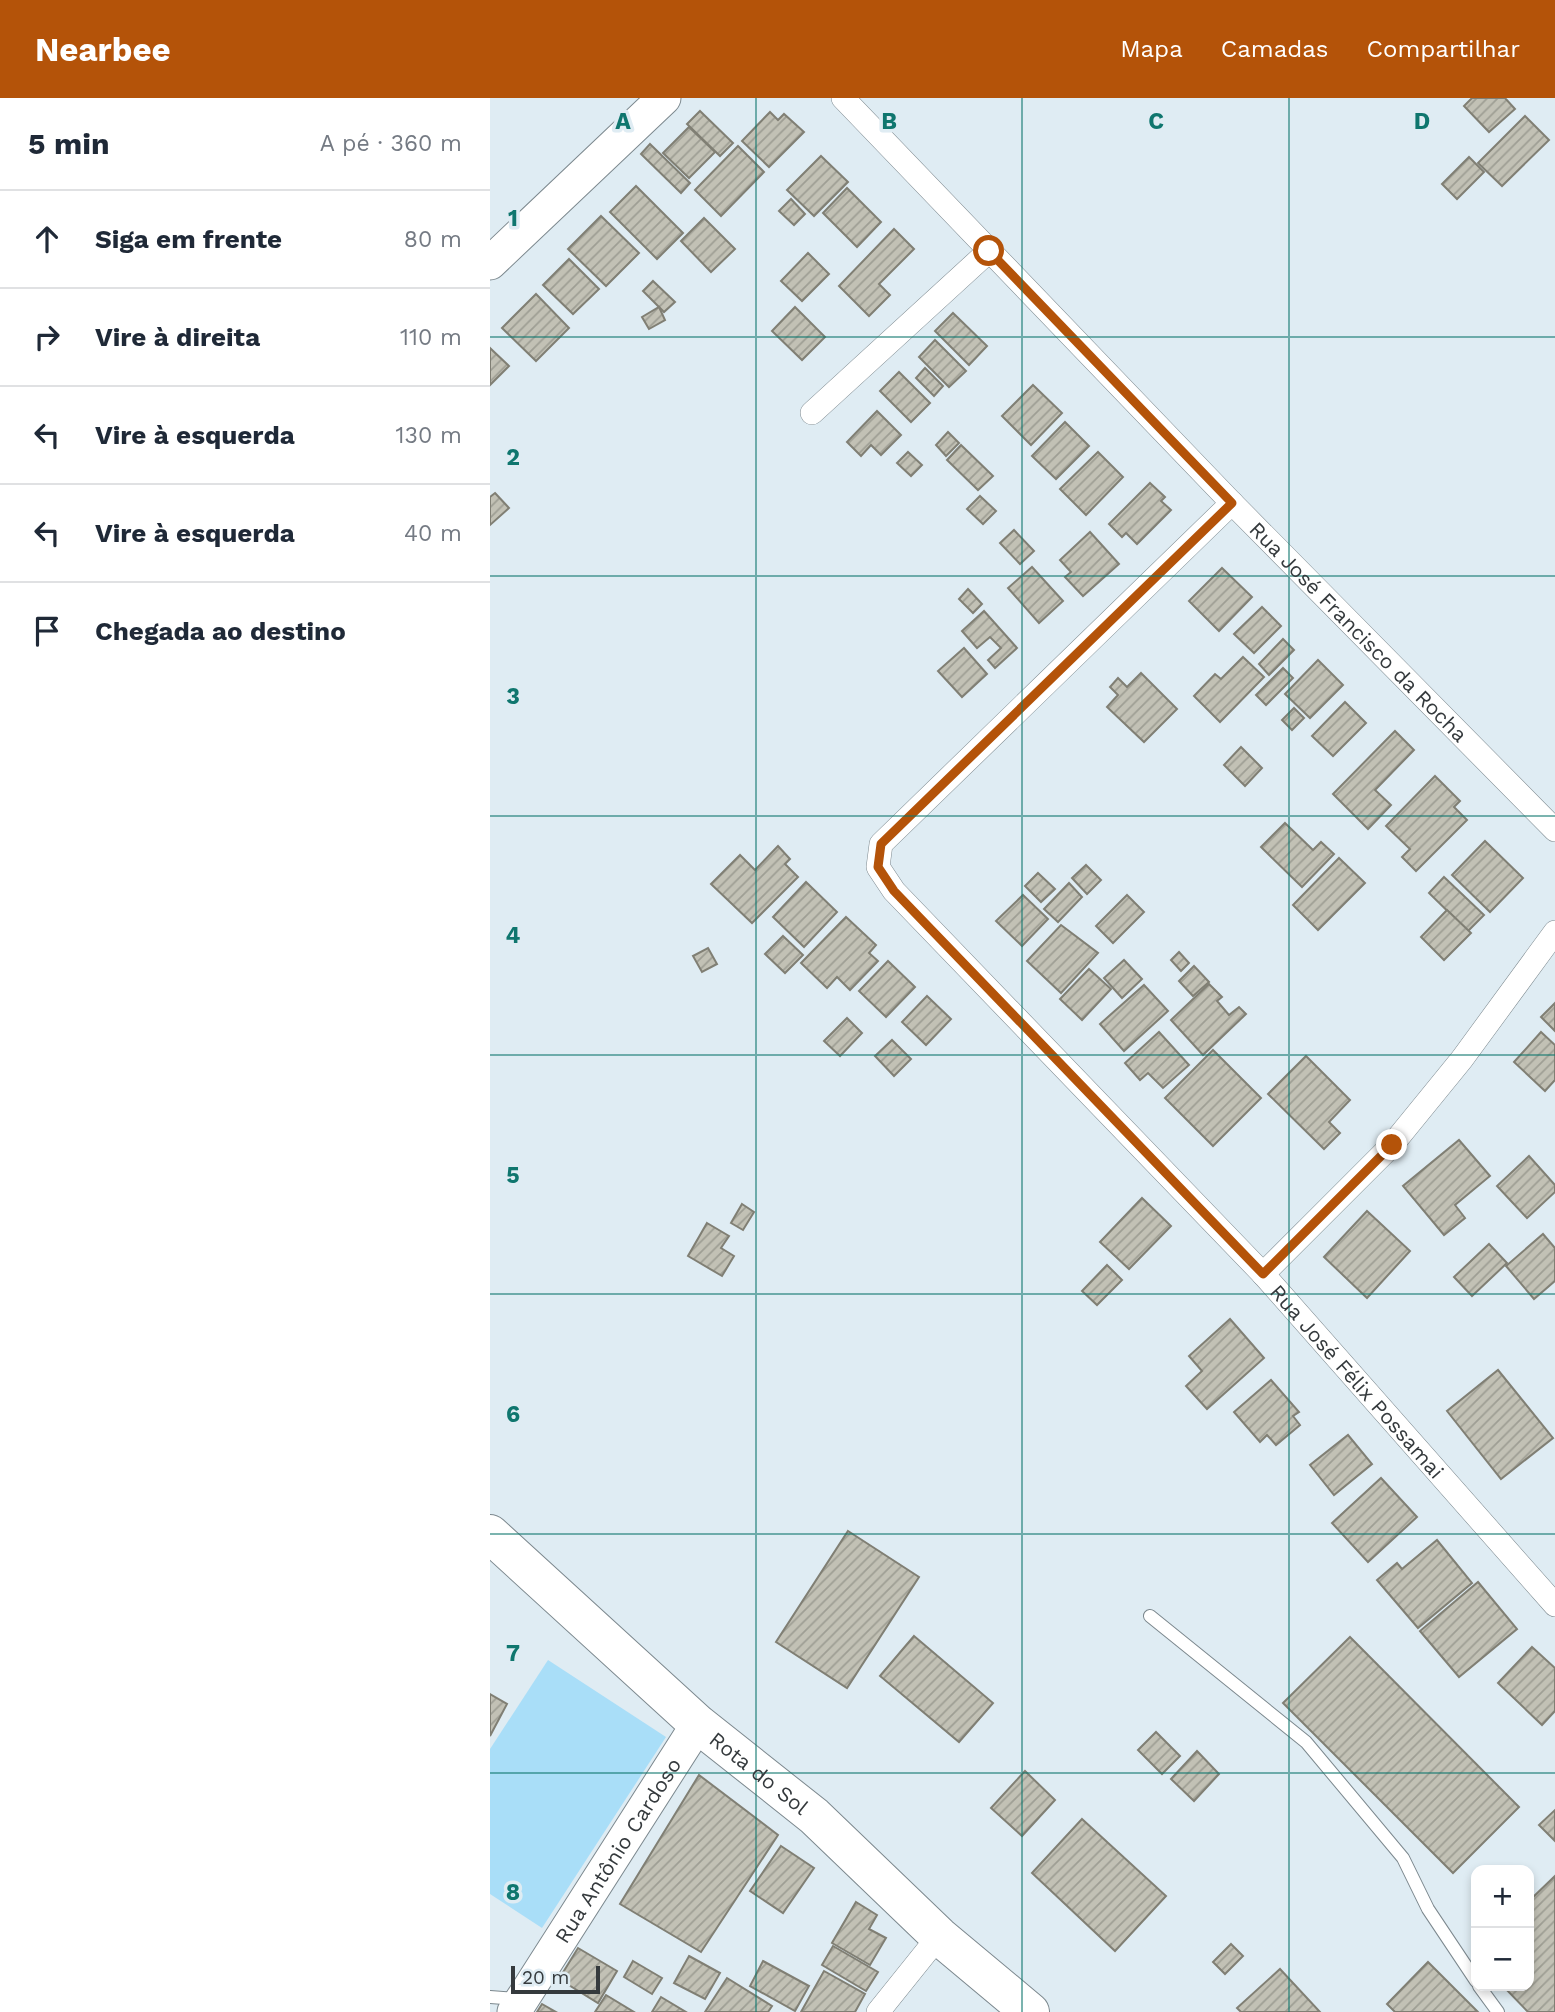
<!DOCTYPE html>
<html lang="pt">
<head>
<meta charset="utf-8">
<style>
	body { margin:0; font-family:"Work Sans",sans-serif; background:#f6f6f7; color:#1f2937 }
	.controls { position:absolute; right:21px; bottom:21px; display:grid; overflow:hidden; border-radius:14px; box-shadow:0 4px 10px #0003 }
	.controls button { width:63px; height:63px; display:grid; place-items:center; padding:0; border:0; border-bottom:2px solid #e0e1e3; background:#fff; color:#1f2937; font:35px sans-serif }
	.scale { position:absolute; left:21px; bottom:18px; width:89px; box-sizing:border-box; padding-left:7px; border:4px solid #353a3d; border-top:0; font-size:19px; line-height:24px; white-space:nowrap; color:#353a3d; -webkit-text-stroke:5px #dfecf3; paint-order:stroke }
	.stop { position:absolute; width:21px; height:21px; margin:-16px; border:5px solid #b45309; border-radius:50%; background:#fff }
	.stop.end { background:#b45309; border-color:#fff; box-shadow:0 2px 7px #0008 }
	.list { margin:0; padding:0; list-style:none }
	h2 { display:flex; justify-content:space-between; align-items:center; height:91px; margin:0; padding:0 28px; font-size:30px }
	h2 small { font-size:23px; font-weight:400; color:#747a83 }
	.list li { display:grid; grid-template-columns:46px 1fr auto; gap:21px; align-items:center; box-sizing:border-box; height:98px; padding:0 28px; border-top:2px solid #e0e1e3 }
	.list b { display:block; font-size:26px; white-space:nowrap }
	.list em { font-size:23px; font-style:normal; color:#747a83 }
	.icon { flex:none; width:38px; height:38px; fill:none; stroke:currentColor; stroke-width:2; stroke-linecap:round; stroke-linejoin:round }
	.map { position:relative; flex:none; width:1065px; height:1914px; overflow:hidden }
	header { display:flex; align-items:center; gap:42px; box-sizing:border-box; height:98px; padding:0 35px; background:#b45309; color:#fff }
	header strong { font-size:33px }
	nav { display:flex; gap:38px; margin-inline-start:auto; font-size:24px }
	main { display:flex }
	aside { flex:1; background:#fff }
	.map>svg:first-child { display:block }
</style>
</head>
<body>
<header>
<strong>Nearbee</strong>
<nav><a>Mapa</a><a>Camadas</a><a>Compartilhar</a></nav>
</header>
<main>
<aside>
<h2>5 min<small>A pé · 360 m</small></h2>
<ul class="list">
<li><svg class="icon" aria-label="ahead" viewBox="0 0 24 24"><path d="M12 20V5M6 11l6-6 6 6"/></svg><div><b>Siga em frente</b></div><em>80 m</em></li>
<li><svg class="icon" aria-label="right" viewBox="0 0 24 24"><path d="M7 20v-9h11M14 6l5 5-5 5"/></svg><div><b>Vire à direita</b></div><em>110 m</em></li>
<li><svg class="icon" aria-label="left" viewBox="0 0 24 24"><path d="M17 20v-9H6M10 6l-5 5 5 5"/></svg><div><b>Vire à esquerda</b></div><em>130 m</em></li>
<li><svg class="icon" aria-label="left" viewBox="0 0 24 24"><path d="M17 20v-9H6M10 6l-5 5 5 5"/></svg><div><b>Vire à esquerda</b></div><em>40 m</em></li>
<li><svg class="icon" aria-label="arrive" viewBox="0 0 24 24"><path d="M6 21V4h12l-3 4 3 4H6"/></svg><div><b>Chegada ao destino</b></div></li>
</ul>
</aside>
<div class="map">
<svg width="1065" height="1914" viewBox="0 0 1065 1914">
	<defs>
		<pattern id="building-hatch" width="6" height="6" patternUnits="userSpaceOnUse" patternTransform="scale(1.75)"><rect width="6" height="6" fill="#c2c1b5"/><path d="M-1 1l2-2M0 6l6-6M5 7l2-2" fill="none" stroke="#9e9e94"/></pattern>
	</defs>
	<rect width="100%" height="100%" fill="#dfecf3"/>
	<!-- park -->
	<polygon fill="#a9def8" points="58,1562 176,1639 52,1830 0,1796 0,1651"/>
	<!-- building -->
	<g fill="url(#building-hatch)" stroke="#807f74" stroke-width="2">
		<polygon points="982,0 1015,0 1025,11 999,34 974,8"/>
		<polygon points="210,13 243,45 230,58 197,26"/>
		<polygon points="280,14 288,22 294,16 314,34 279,69 252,43"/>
		<polygon points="1035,18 1059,42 1012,88 988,65"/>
		<polygon points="199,29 225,54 199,80 173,55"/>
		<polygon points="160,46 200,85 191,95 151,56"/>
		<polygon points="248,48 274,74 231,118 205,92"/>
		<polygon points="331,58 358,84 324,118 297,92"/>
		<polygon points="979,59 994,74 967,101 952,86"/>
		<polygon points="146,88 193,135 167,161 120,114"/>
		<polygon points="357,90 391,124 367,149 333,115"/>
		<polygon points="301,101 315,116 304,127 289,113"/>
		<polygon points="111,118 149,155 116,188 78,151"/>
		<polygon points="214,120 245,151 221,174 191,143"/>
		<polygon points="404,131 424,151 389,186 400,197 379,218 349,188"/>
		<polygon points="318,155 339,176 312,203 291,183"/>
		<polygon points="79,161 109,191 83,216 53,187"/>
		<polygon points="163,183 185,204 174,214 153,193"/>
		<polygon points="46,196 79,230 46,263 12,230"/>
		<polygon points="169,209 175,222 159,231 152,219"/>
		<polygon points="305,209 335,239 312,262 282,233"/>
		<polygon points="463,215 497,248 479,267 445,233"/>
		<polygon points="445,242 476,273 459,289 429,259"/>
		<polygon points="0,250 19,268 0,287"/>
		<polygon points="435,270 453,288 444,298 426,280"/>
		<polygon points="409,274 440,305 421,324 390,293"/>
		<polygon points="543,287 572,315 541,347 512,318"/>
		<polygon points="387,313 411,337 391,357 381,347 371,358 357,344"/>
		<polygon points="575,324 599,348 566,381 542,358"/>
		<polygon points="458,334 469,345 456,358 446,347"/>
		<polygon points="471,347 503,378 488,392 457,362"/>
		<polygon points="418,354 432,367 421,378 407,365"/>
		<polygon points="608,354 633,379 596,417 570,391"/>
		<polygon points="660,385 675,399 671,403 681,412 647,446 636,435 632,439 619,426"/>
		<polygon points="5,395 19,410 0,427 0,399"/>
		<polygon points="490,398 506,413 493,426 477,411"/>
		<polygon points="524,432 544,453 530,466 510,445"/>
		<polygon points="600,434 629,466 593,498 575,479 581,474 570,462"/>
		<polygon points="542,469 573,503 549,525 518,490"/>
		<polygon points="732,470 762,499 729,533 699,503"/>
		<polygon points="478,491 492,506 483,515 469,501"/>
		<polygon points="772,509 791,528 764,555 744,536"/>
		<polygon points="494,513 527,550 505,570 498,562 511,550 500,539 487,550 472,533"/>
		<polygon points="793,541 804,552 779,577 769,566"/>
		<polygon points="474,550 497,576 472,599 448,573"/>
		<polygon points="753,559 774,579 730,624 704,598 725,576 731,581"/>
		<polygon points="828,562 853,587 820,620 795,596"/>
		<polygon points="793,570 803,580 776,607 766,597"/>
		<polygon points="651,575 687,611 654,644 617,609 628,597 620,589 628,580 637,589"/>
		<polygon points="855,604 876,625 843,658 822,638"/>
		<polygon points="804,610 814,620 802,632 792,622"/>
		<polygon points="905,633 924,652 885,692 901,707 878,731 843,696"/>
		<polygon points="751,649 772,670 755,688 734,667"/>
		<polygon points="945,678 970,703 964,709 977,722 926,773 912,759 920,751 896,728"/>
		<polygon points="795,725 823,752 831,744 844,756 812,789 771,749"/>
		<polygon points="995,743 1033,780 1000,814 962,777"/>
		<polygon points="288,748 300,761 295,766 308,779 262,825 221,786 250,757 265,772"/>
		<polygon points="849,760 875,785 828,832 803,807"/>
		<polygon points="596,767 611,782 597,796 582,780"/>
		<polygon points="548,775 565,791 551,804 535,788"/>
		<polygon points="954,779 994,817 978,833 939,795"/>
		<polygon points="316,784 347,814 314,849 283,819"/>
		<polygon points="579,785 592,799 568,824 554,811"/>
		<polygon points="533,797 558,821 532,848 506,823"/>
		<polygon points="637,797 654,814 623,845 606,828"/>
		<polygon points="957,812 981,835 954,862 931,839"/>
		<polygon points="356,819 386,847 379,855 388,863 360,892 347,879 337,890 311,865"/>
		<polygon points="571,827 608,855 571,895 537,863"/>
		<polygon points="293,838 313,857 295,875 275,856"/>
		<polygon points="218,850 227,866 212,874 203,858"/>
		<polygon points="689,854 699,865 691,873 681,862"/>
		<polygon points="634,862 652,881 632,900 614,880"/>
		<polygon points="398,863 425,889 396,919 369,893"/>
		<polygon points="704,868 719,884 703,898 689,883"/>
		<polygon points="599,871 621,891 592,922 570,901"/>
		<polygon points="719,886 732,899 727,903 739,917 749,909 756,916 713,957 681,922"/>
		<polygon points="654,887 678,913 634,953 610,926"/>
		<polygon points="437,898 461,921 436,947 412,924"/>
		<polygon points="1065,905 1065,933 1051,919"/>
		<polygon points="357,920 372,935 350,958 334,943"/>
		<polygon points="669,934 699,967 673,990 658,975 650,982 635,965"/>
		<polygon points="1051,934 1065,947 1065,982 1055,993 1024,964"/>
		<polygon points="402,942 421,961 404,978 385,958"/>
		<polygon points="723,952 771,1000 723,1048 675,1000"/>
		<polygon points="816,958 860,1002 839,1024 850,1035 834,1051 778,996"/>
		<polygon points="969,1042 1000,1078 965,1107 975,1120 954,1137 913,1088"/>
		<polygon points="1039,1058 1065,1087 1065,1094 1037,1120 1007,1088"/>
		<polygon points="652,1100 681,1128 639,1171 610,1144"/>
		<polygon points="252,1106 264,1114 253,1132 241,1125"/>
		<polygon points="877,1113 920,1153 877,1200 834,1159"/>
		<polygon points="217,1125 239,1138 231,1150 244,1158 232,1178 198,1158"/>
		<polygon points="1053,1136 1065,1150 1065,1183 1044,1201 1016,1168"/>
		<polygon points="999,1146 1017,1165 982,1198 964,1179"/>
		<polygon points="617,1167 632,1182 607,1207 592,1193"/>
		<polygon points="740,1221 774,1260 717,1311 696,1288 712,1273 699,1258"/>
		<polygon points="1008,1272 1063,1340 1011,1381 957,1313"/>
		<polygon points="781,1282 809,1314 803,1318 810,1327 786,1347 777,1337 770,1344 744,1314"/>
		<polygon points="858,1337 882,1366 844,1397 820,1367"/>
		<polygon points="891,1380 927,1419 878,1464 842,1425"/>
		<polygon points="358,1433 429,1479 357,1590 286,1544"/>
		<polygon points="947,1442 982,1485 928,1530 887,1482 907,1465 912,1471"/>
		<polygon points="988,1484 1027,1531 969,1579 930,1533"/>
		<polygon points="424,1538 503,1605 469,1644 390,1578"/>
		<polygon points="860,1539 1029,1709 963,1775 793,1605"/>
		<polygon points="1042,1549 1065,1570 1065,1613 1052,1627 1008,1585"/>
		<polygon points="0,1596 17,1606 0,1638"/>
		<polygon points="666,1634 690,1658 672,1676 648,1652"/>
		<polygon points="707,1653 729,1676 704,1703 681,1681"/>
		<polygon points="535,1673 565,1702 532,1738 501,1710"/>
		<polygon points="209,1677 288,1737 211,1854 130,1806"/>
		<polygon points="1065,1712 1065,1743 1049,1727"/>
		<polygon points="592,1721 676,1798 625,1853 542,1775"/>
		<polygon points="291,1748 324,1770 293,1815 260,1793"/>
		<polygon points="1065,1778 1065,1914 1038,1914 1013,1888 1039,1888 1039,1803"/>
		<polygon points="366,1804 387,1817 379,1831 396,1840 380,1867 342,1845"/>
		<polygon points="741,1846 753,1858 735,1876 723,1864"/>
		<polygon points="343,1848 388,1874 376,1893 332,1867"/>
		<polygon points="88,1850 127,1873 108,1905 69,1881"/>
		<polygon points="199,1858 230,1875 215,1901 184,1885"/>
		<polygon points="143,1863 172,1880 162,1896 134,1879"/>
		<polygon points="273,1863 319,1888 305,1913 260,1888"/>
		<polygon points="938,1864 988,1914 905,1914 897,1906"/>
		<polygon points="790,1871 830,1914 751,1914 747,1910"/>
		<polygon points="334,1873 375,1896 365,1914 311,1914"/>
		<polygon points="237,1880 282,1908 278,1914 215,1914"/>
		<polygon points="116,1897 144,1914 105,1914"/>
		<polygon points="171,1899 196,1914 162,1914"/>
		<polygon points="52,1906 66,1914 47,1914"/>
	</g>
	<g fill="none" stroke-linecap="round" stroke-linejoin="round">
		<!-- lane casing -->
		<g stroke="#7c888e" stroke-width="14">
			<g id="lane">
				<polyline points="660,1518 816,1644 913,1760 938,1811 986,1883"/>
				<polyline points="989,1888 1008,1914"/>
				<polyline points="0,1899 28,1901"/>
			</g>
		</g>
		<!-- street casing -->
		<g stroke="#7c888e" stroke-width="24">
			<g id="street">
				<path id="s1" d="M 353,0 L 742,405 L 1065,732"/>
				<polyline points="322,315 499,153"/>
				<path id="s2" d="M 742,405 L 391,746 L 388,769 L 404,793 L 773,1176 L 1065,1507"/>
				<polyline points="773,1176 902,1047 972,961 1065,834"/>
				<polyline points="388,1914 449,1838"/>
			</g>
		</g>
		<!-- secondary casing -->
		<g stroke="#7c888e" stroke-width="35">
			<g id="secondary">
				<polyline points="0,165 174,0"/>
				<path id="s3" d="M 24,1914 L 208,1626"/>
			</g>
		</g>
		<!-- highway casing -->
		<g stroke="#7c888e" stroke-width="40">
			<g id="highway">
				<path id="s4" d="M 0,1436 L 208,1626 L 324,1718 L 449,1838 L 540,1914"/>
			</g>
		</g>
		<!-- lane -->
		<use href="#lane" stroke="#fff" stroke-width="12"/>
		<!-- street -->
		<use href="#street" stroke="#fff" stroke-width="23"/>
		<!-- secondary -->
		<use href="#secondary" stroke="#fff" stroke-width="33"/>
		<!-- highway -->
		<use href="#highway" stroke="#fff" stroke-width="38"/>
	</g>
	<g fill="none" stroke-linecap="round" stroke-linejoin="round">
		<!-- route -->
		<polyline stroke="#b45309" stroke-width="9" points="499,153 742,405 391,746 388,769 404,793 773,1176 902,1047"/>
	</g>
	<!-- grid -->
	<path fill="none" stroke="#0f766e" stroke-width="2" stroke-opacity="0.55" d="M 266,0 L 266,1914M 532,0 L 532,1914M 799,0 L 799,1914M 0,239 L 1065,239M 0,478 L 1065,478M 0,718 L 1065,718M 0,957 L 1065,957M 0,1196 L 1065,1196M 0,1436 L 1065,1436M 0,1675 L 1065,1675"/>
	<g text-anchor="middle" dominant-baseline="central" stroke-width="7" stroke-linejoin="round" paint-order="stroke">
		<!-- street labels -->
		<g font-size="21" fill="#353a3d" stroke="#dfecf3">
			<text stroke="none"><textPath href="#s1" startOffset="742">Rua José Francisco da Rocha</textPath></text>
			<text stroke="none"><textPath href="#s2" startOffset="1216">Rua José Félix Possamai</textPath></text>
			<text stroke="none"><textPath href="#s4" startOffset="360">Rota do Sol</textPath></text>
			<text stroke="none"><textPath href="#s3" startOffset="192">Rua Antônio Cardoso</textPath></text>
		</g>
	</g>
	<g font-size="23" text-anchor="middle" font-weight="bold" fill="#0f766e" stroke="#dfecf3" stroke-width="7" stroke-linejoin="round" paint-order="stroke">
		<text x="133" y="31">A</text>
		<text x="399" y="31">B</text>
		<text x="666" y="31">C</text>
		<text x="932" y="31">D</text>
		<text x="23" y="128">1</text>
		<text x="23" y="367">2</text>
		<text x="23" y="606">3</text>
		<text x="23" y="845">4</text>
		<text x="23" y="1085">5</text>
		<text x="23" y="1324">6</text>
		<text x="23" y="1563">7</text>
		<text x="23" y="1802">8</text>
	</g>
</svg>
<div class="controls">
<button>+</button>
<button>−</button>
</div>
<div class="scale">20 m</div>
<div class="stop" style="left:499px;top:153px"></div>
<div class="stop end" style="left:902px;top:1047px"></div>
</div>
</main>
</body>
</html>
